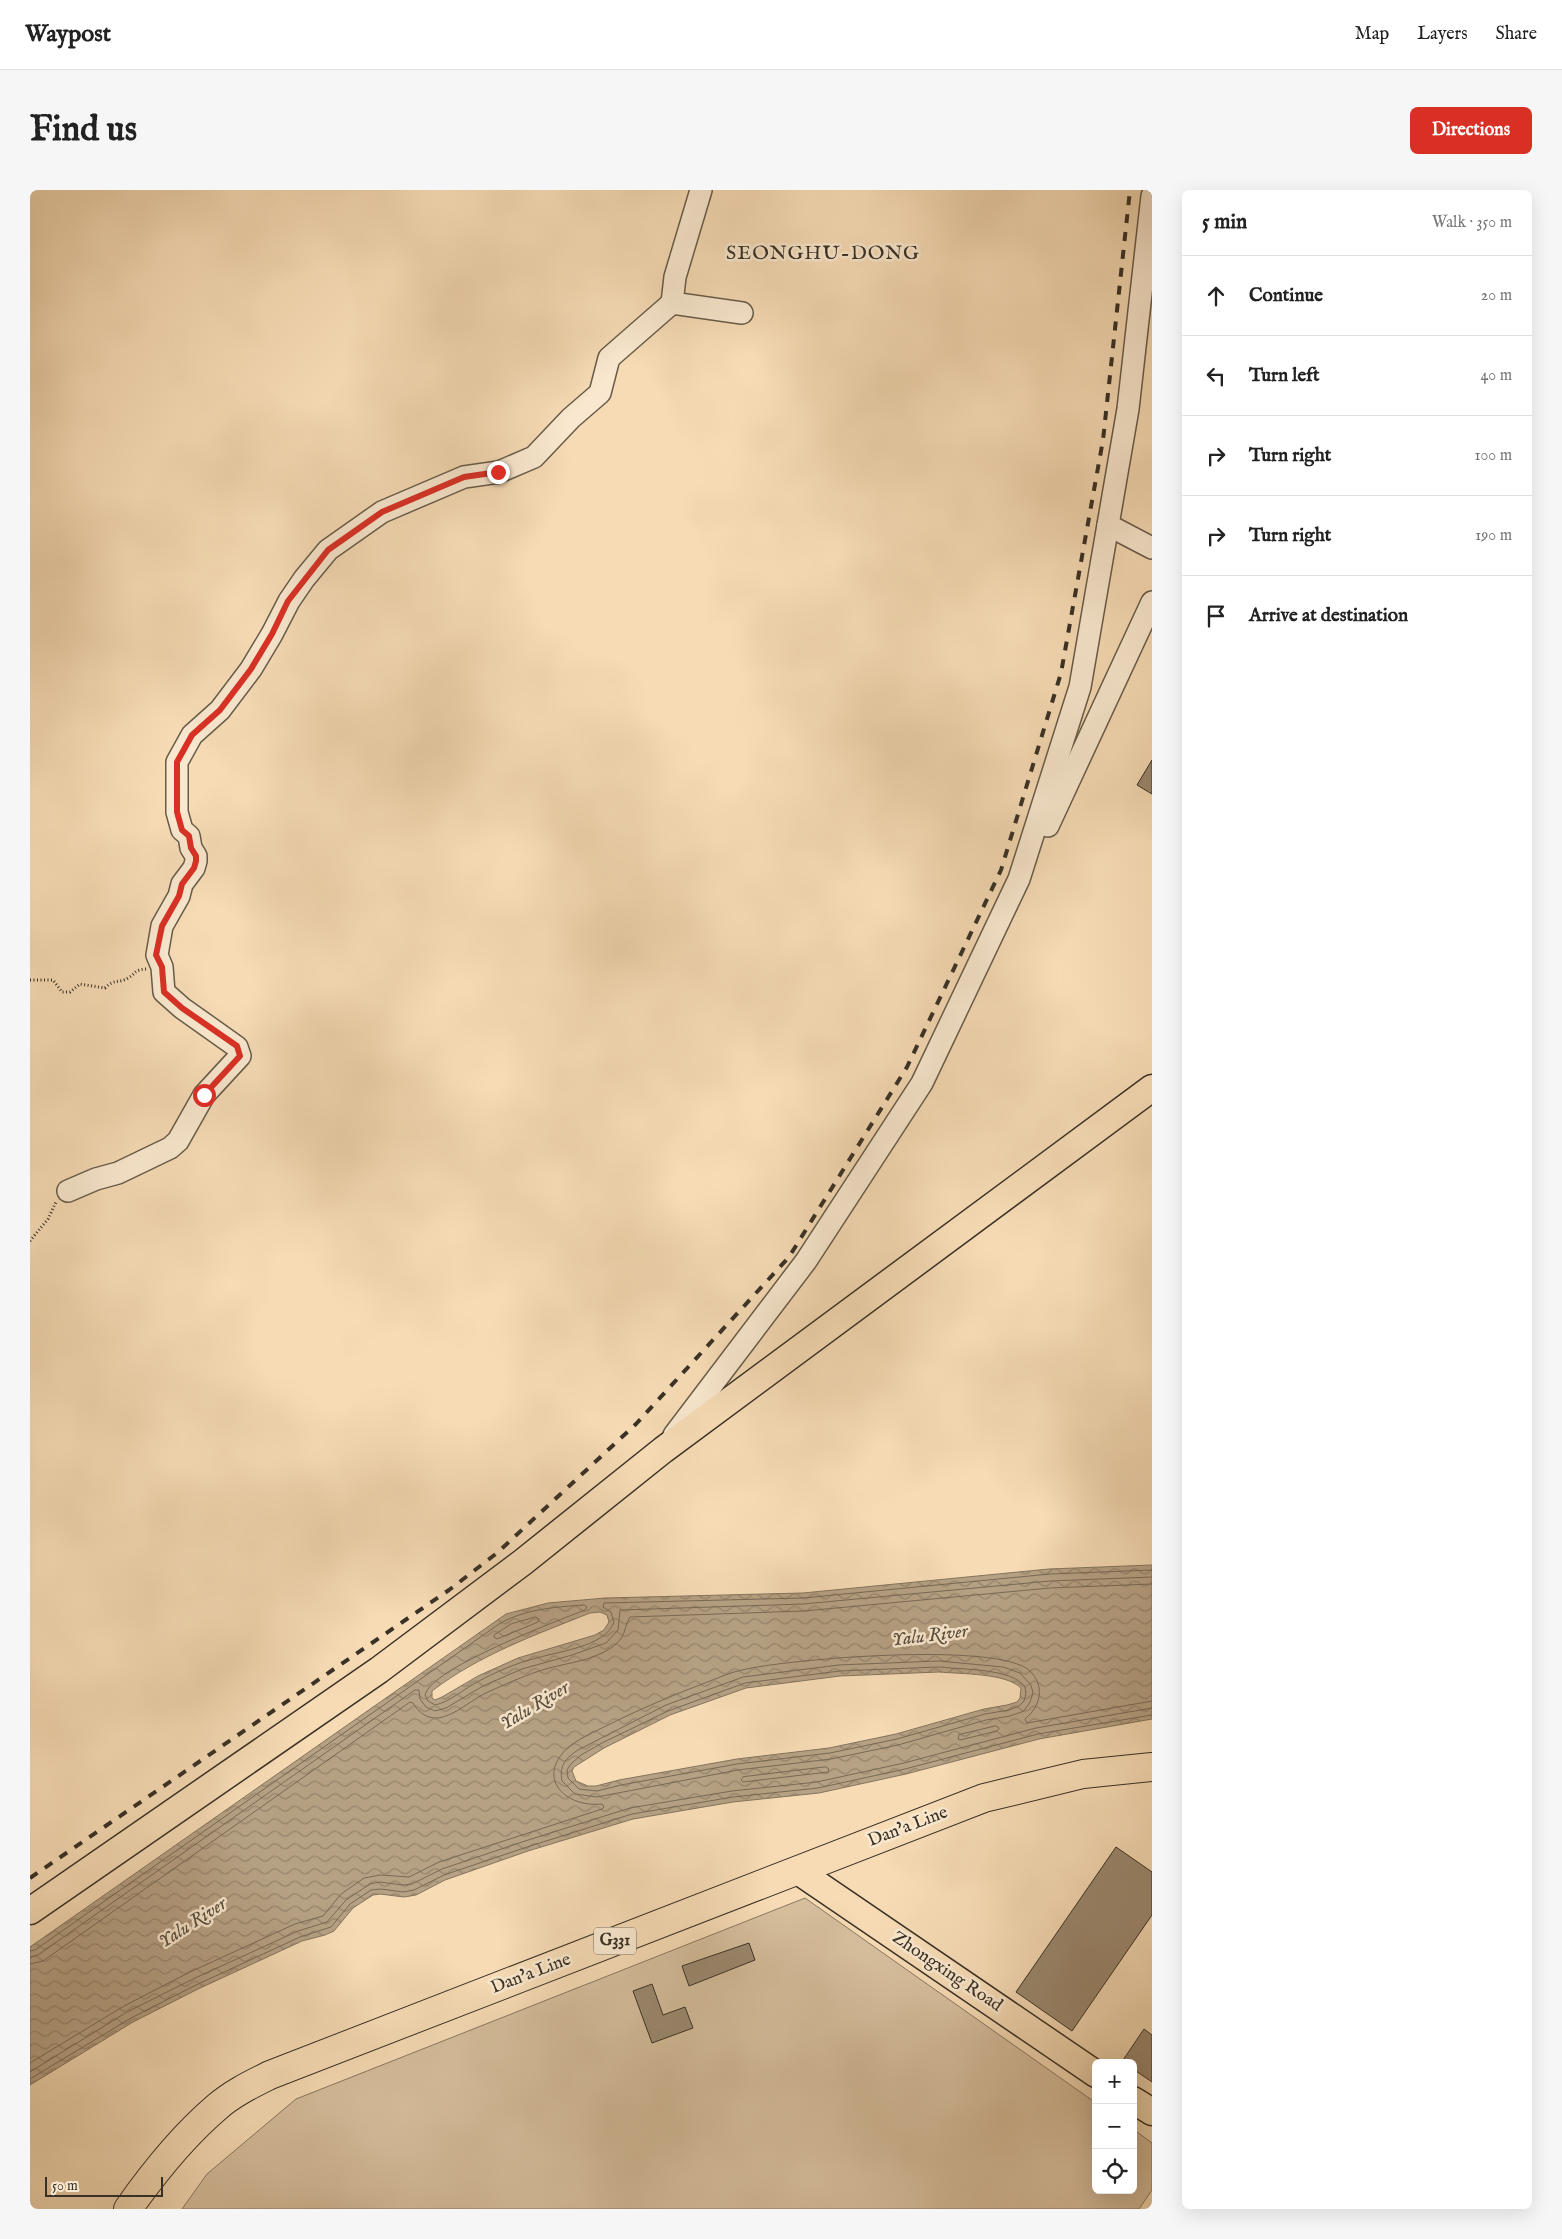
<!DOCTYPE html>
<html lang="en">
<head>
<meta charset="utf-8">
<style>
	body { margin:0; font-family:"IM FELL English",serif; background:#f6f6f6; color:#222 }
	.controls { position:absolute; right:15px; bottom:15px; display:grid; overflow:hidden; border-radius:8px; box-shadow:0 5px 20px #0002 }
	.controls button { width:45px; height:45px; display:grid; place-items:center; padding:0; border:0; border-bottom:1px solid #e0e0e0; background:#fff; color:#222; font:25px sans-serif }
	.scale { position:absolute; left:15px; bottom:12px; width:118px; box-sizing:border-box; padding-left:5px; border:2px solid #393126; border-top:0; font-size:14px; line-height:18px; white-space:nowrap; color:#393126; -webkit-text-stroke:4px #f9e8cf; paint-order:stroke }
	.stop { position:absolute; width:15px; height:15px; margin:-11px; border:4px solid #d93025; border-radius:50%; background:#fff }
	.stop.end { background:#d93025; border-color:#fff; box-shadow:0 1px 5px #0008 }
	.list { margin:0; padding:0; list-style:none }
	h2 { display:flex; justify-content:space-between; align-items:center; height:65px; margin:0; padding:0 20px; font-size:21px }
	h2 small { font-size:16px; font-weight:400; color:#767676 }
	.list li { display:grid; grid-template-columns:32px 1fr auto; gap:15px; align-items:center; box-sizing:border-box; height:80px; padding:0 20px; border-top:1px solid #e0e0e0 }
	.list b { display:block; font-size:19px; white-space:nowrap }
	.list em { font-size:16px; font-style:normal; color:#767676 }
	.icon { flex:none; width:28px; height:28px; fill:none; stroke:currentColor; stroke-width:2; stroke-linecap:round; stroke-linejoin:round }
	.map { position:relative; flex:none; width:1122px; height:2019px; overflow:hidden; border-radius:8px }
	header { display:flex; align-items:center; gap:30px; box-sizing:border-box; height:70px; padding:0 25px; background:#fff; border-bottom:1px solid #e0e0e0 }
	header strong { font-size:24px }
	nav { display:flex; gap:28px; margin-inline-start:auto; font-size:18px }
	.intro { display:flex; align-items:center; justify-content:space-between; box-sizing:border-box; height:120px; padding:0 30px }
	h1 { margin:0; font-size:35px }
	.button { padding:12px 22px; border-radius:8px; background:#d93025; color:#fff; font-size:18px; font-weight:700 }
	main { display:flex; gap:30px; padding:0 30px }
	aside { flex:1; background:#fff; border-radius:8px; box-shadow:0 5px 20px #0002 }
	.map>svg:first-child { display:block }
</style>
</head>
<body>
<header>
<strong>Waypost</strong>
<nav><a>Map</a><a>Layers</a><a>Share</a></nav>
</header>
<div class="intro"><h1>Find us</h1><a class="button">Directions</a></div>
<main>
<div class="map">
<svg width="1122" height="2019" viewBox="0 0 1122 2019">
	<defs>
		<pattern id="water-waves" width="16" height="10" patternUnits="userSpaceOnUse" patternTransform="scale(1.25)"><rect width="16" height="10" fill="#b6a184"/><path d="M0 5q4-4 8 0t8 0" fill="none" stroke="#95846c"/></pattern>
	</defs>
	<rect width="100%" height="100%" fill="#f6dbb5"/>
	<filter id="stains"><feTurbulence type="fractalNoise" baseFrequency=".004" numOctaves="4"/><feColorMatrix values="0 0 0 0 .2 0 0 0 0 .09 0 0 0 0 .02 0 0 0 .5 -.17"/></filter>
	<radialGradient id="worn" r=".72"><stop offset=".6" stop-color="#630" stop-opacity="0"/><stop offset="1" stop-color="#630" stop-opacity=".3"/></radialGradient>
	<!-- park -->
	<polygon fill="#d6be9d" stroke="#887862" points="775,1708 1066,1913 1066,2000 1103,2000 1103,1939 1122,1953 1122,2000 1109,2019 152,2019 177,1984 266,1909"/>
	<!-- water -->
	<path fill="url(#water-waves)" stroke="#84745e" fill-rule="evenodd" d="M 1122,1375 L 1122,1529 L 1009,1549 L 876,1584 L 789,1603 L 703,1612 L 603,1629 L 498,1661 L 415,1690 L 386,1705 L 374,1707 L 350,1704 L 343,1705 L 323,1718 L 304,1741 L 295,1745 L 272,1751 L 168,1799 L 103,1832 L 0,1895 L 0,1757 L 476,1424 L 518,1413 L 575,1408 L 773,1403 L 1019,1379 ZM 570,1422 L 577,1425 L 579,1432 L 574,1440 L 565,1445 L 488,1468 L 448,1486 L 412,1507 L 405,1510 L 402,1508 L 402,1501 C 449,1465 505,1445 560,1423 ZM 909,1482 C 931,1484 976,1483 991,1498 L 990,1508 L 987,1512 L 977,1515 L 954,1519 L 866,1544 L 799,1558 L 707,1569 L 589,1590 L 566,1596 L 558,1596 L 546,1591 L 542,1581 L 544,1577 L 574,1558 L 640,1525 L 716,1498 L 810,1486 Z"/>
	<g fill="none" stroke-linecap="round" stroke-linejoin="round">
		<!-- shore -->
		<g stroke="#786955" stroke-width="1">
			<polygon points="506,1427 509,1429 508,1432 467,1449 464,1447 464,1445 481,1434"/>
			<path d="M 909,1471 L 973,1477 L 990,1483 L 1001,1495 L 1003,1503 L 1000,1512 L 994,1521 L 980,1526 L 956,1530 L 868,1555 L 801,1569 L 708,1580 L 567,1607 L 545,1604 L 532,1591 C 529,1575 536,1568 548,1560 L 636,1515 L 713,1487 L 809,1475 Z"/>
			<path d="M 910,1477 C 933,1480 982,1478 995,1497 L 996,1504 L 994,1511 L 989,1516 L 979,1520 L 955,1524 L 867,1549 L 800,1563 L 707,1574 L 591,1595 L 567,1601 L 549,1599 L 538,1588 L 537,1580 L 541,1574 L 551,1565 L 572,1553 L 638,1521 L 715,1493 L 810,1481 Z"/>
			<polygon points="966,1536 969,1538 967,1541 930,1550 928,1549 929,1545"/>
			<polygon points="796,1577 799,1579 798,1582 713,1592 711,1590 713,1587"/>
			<path d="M 0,1761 L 5,1760 L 469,1434 C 495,1419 525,1417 554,1415 L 557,1417 L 555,1420 C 527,1431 401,1478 395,1505 L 398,1511 L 405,1515 C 420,1512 435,1498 449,1491 C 466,1482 484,1474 503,1469 C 525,1462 576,1457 584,1432 L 581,1422 L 573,1417 L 574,1413 L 773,1408 L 1020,1384 L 1122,1380"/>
			<polyline points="0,1767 8,1765 385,1500 389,1500 390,1509 396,1517 405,1521 416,1518 453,1496 492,1479 542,1465 576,1453 588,1440 590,1420 773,1414 1020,1391 1122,1387"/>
			<path d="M 0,1774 L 13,1771 L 380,1512 L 383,1513 C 388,1522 397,1529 408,1528 C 425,1526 442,1509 458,1502 C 478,1493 498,1484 519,1478 C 539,1473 563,1470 581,1458 C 597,1447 593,1439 600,1427 L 774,1421 L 1020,1398 L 1122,1394"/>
			<path d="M 0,1873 L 94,1816 L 160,1782 L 265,1734 L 293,1726 L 311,1704 L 334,1688 L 350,1685 L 379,1687 L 409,1672 L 572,1619 L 574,1617 L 572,1614 C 534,1618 504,1586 540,1556 C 553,1546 571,1539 586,1531 C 617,1516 648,1503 680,1491 C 691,1487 701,1482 712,1480 C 757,1469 969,1451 1000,1481 C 1015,1496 1011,1516 995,1529 L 997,1533 L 1122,1511"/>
			<polyline points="0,1882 97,1822 163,1789 268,1741 297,1732 316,1710 340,1694 350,1692 373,1695 382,1694 412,1679 495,1651 600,1618 702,1601 787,1592 874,1573 1006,1538 1122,1518"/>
			<polyline points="0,1889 101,1828 166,1795 270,1747 301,1737 320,1714 341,1700 351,1699 373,1702 384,1700 414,1685 497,1657 602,1624 703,1607 788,1598 875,1579 1008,1544 1122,1525"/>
		</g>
	</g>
	<!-- building -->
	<g fill="#9b8970" stroke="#393126">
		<polygon points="1122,570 1122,604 1107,595"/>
		<polygon points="1086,1657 1122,1682 1122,1725 1042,1841 986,1802"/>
		<polygon points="719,1753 725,1770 659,1796 652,1776"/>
		<polygon points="622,1794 633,1825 655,1817 663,1838 622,1853 603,1801"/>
		<polygon points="1114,1839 1122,1845 1122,1892 1103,1879 1103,1873 1091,1873"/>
	</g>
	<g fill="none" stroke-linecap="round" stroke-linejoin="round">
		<!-- minor casing -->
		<g stroke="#685c4a" stroke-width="24">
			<g id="minor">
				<polyline points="671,0 645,87 642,113 712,123"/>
				<polyline points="1078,335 1122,358"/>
				<polyline points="1018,636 1122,412"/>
				<polyline points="38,1001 66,989 88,983 140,958 148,951 174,905 210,866 207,857 152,818 134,802 132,777 127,765 132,736 149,706 152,694 164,678 166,671 166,666 161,658 159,646 152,640 147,622 147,572 162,545 190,520 221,479 242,444 259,411 274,389 298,360 352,322 434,287 469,282 504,267 541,228 570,203 579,168 642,113"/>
				<polyline points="644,1245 776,1071 892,893 989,689 1050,497 1098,219 1122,6"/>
			</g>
		</g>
		<!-- major casing -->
		<g stroke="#393126" stroke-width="29">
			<g id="major">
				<polyline points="768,1681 1066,1884"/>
				<polyline points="0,1721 349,1480 493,1372 633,1260 1122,898"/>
				<polyline points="1103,1910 1122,1922"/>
			</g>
		</g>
		<!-- highway casing -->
		<g stroke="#393126" stroke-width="30">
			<path id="highway" d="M 98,2019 C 124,1982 153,1946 187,1917 C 203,1903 222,1894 240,1885 L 954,1608 L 1053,1584 L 1122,1577"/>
		</g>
		<!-- path -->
		<g stroke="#393126" stroke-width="3" stroke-dasharray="1 2.5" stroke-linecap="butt">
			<path d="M 0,790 L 23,790 L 32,802 L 40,802 L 50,794 L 75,798 C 85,788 88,794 98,788 C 106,784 103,780 116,779"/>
			<polyline points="0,1051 18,1029 26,1012"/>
		</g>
		<!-- minor -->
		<use href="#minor" stroke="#f9e8cf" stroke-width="21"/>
		<!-- major -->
		<use href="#major" stroke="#f6dbb5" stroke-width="26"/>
		<!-- highway -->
		<use href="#highway" stroke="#f6dbb5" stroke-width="28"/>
		<!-- rail -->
		<polyline stroke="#393126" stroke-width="4" stroke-dasharray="9 9" stroke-linecap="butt" points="0,1688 419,1400 467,1363 606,1234 759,1067 877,877 971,680 1031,483 1073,250 1100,0"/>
	</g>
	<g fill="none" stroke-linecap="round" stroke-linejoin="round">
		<!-- route -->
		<polyline stroke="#d93025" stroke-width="6" points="174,905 210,866 207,856 152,818 134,802 132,777 126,765 132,736 149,706 152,694 164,678 166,671 166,666 161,658 159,646 152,640 147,622 147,572 162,545 190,520 221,479 242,444 258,411 298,360 352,322 434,287 468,282"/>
	</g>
	<g text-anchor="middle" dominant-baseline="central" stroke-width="5" stroke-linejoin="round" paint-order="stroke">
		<!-- shield labels -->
		<rect fill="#f9e8cf" stroke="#736859" stroke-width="1" x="564" y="1737.5" width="42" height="27" rx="4"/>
		<g font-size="16" font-weight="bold" fill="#393126">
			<text x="585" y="1751">G331</text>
		</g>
		<!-- street labels -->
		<g font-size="18" fill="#393126" stroke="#f9e8cf">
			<text transform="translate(878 1637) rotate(-21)">Dan'a Line</text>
			<text transform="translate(917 1782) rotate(34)">Zhongxing Road</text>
			<text transform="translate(501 1784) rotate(-21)">Dan'a Line</text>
		</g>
		<!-- water labels -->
		<g font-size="19" font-style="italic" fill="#584d3e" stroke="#f9e8cf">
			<text transform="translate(900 1446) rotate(-7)">Yalu River</text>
			<text transform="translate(505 1516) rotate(-31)">Yalu River</text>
			<text transform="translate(163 1733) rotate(-33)">Yalu River</text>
		</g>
		<!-- quarter labels -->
		<g font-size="20" letter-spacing="1" fill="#393126" stroke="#f9e8cf">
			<text x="793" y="63">SEONGHU-DONG</text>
		</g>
	</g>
	<rect width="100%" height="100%" filter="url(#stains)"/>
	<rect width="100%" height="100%" fill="url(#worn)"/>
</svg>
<div class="controls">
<button>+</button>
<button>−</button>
<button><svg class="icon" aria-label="locate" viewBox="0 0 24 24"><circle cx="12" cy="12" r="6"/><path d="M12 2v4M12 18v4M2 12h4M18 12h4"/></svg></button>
</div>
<div class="scale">50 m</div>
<div class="stop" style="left:174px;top:905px"></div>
<div class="stop end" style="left:468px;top:282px"></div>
</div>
<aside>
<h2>5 min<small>Walk · 350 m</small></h2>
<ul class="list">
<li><svg class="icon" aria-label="ahead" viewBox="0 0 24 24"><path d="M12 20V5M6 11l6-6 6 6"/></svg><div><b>Continue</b></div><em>20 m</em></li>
<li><svg class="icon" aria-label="left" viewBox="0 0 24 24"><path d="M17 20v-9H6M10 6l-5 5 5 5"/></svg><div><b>Turn left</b></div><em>40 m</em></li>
<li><svg class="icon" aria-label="right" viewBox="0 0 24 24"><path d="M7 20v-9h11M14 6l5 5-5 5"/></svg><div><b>Turn right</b></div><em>100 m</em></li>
<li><svg class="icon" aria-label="right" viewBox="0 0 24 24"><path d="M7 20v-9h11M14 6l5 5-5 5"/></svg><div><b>Turn right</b></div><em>190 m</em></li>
<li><svg class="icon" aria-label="arrive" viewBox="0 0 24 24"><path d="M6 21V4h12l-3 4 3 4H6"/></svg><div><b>Arrive at destination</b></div></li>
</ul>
</aside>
</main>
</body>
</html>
